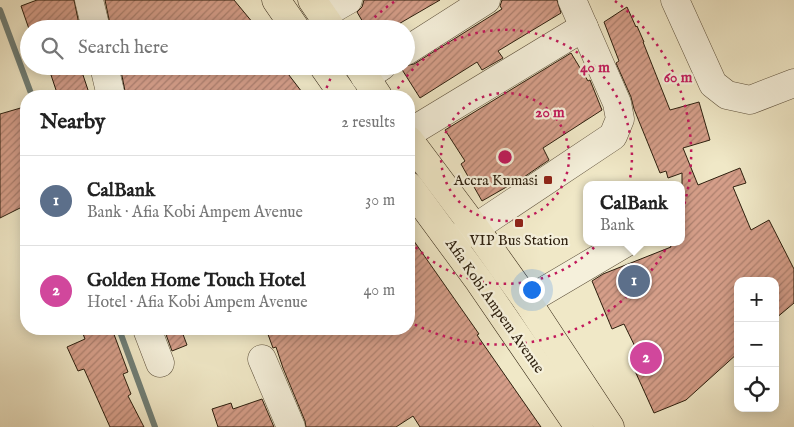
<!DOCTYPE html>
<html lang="en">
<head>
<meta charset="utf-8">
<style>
	body { margin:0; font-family:"IM FELL English",serif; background:#f6f6f6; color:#222 }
	.controls { position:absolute; right:15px; bottom:15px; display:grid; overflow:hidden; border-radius:10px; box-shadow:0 2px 12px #0003 }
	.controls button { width:45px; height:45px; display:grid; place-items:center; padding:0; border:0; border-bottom:1px solid #e0e0e0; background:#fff; color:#222; font:25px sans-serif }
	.you { position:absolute; left:531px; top:289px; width:18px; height:18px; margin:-12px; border:4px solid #fff; border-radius:50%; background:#1a73e8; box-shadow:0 0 0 8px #1a73e833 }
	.badge { display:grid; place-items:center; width:32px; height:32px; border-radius:50%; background:#111827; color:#fff; font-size:16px; font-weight:700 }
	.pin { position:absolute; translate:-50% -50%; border:2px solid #fff; box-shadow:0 1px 5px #0006 }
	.popup { position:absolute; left:583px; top:181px; width:102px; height:65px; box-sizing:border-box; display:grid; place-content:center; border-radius:10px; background:#fff; filter:drop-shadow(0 1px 4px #0005); font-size:16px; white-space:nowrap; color:#767676 }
	.popup b { font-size:19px; color:#222 }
	.popup::after { content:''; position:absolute; left:50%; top:100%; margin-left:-10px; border:10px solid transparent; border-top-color:#fff }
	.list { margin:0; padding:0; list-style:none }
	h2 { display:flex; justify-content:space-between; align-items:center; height:65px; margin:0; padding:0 20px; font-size:21px }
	h2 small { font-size:16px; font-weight:400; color:#767676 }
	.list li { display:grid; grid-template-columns:32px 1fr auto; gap:15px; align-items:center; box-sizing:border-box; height:90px; padding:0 20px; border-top:1px solid #e0e0e0 }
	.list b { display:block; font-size:19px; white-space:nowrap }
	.list p { margin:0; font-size:16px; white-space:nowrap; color:#767676 }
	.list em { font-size:16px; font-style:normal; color:#767676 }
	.icon { flex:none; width:28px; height:28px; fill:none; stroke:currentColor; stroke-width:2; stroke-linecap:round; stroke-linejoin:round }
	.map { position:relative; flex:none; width:794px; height:427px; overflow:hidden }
	.search { position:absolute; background:#fff; box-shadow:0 2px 12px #0003; left:20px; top:20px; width:395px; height:55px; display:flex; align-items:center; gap:12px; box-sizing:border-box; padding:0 18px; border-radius:28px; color:#767676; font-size:19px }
	.panel { position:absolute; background:#fff; box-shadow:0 2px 12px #0003; left:20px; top:90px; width:395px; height:245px; border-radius:20px }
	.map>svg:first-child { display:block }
</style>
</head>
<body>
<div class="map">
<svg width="794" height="427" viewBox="0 0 794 427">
	<defs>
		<pattern id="building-hatch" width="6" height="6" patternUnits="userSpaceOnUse" patternTransform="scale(1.25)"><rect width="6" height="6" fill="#d59e89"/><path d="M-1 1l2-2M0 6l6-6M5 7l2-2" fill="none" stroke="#ad806e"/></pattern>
	</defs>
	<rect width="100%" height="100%" fill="#f0e8c7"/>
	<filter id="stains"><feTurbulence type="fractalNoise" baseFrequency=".004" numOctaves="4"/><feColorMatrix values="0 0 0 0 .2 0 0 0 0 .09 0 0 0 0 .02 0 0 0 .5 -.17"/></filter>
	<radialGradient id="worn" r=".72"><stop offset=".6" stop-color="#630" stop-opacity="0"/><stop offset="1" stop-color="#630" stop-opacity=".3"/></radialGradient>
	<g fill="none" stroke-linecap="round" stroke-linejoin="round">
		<!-- stream -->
		<g stroke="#707f77" stroke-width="6">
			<polyline points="0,10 32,96"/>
			<polyline points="119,329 155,427"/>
		</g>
	</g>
	<!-- building -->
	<g fill="url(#building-hatch)" stroke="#2d1f0e">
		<polygon points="37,0 74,0 80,29 29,29 21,6"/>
		<polygon points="105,0 234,0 258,29 111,29"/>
		<polygon points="364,0 440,0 390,29 367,29 357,12 362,7"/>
		<polygon points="502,0 557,0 561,13 498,51 503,58 482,70 477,62 420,98 401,68 404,66 414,64 502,9 500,6"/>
		<polygon points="627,7 636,27 637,26 644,42 643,42 670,110 699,102 710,140 683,148 698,185 740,168 746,183 733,187 751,230 769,220 794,269 794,303 775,319 775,281 738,281 738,353 686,400 654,413 635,371 645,367 624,324 612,329 592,281 603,274 671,247 669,242 682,242 682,173 668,178 666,171 660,173 634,109 631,97 616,63 619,61 604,22"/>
		<polygon points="571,53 588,81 590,80 602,110 543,148 549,160 524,177 482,201 461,164 465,161 445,130"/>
		<polygon points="48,66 80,66 90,96 58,96"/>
		<polygon points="120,66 282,66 305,96 255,96 251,91 241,96 126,96"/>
		<polygon points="24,107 26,116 26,205 0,218 0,114"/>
		<polygon points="409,234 479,334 477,335 541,427 420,427 413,416 396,427 306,427 305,421 283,368 276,347 273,348 266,329 409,329"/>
		<polygon points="81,329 112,329 128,372 123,374 131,394 128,396 144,427 110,427 84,369 78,371 67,347 85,339"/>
		<polygon points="164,329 181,329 187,345 172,351"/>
		<polygon points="262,399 274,427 218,427 212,409 231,403 233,409"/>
	</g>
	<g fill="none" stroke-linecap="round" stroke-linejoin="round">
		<!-- minor casing -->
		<g stroke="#5e513c" stroke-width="29">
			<g id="minor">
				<polyline points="89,0 96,29"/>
				<polyline points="675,0 713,84 727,95 750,100 794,83"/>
				<polyline points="322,15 348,0"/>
				<polyline points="406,51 486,0"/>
				<polyline points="104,66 111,96"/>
				<polyline points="365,77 382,66"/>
				<polyline points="409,133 584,27"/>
				<polyline points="455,240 475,228 613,136 620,119 617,103 572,0"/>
				<polyline points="527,301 627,242"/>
				<polyline points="147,329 160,363"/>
				<polyline points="262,359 291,427"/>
			</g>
		</g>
		<!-- major casing -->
		<g stroke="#2d1f0e" stroke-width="29">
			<g id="major">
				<polyline points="276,0 296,29"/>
				<polyline points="312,0 332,29"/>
				<polyline points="323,66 344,96"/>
				<polyline points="358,66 378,96"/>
				<polyline points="409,140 475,228 527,301 610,427"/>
				<polyline points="409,186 479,281 579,427"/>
			</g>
		</g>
		<!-- minor -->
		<use href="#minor" stroke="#f5f0db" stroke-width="28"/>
		<!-- major -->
		<use href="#major" stroke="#f0e8c7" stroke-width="28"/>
	</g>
	<!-- distance rings -->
	<g fill="none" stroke="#c2185b" stroke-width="2.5" stroke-dasharray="2.5 5">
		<circle cx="505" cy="157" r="64"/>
		<path d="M394 95A127 127 0 1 1 409 240"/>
		<path d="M324 95A191 191 0 0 1 336 67M364 28A191 191 0 0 1 395 1M615 1A191 191 0 0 1 410 322"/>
	</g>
	<!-- markers -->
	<g fill="#8f2418" stroke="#f5f0db" stroke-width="2">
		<rect x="543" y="175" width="10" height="10" rx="2.5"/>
		<rect x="514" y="218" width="10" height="10" rx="2.5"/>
	</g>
	<g text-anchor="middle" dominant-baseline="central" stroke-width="4.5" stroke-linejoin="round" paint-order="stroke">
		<!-- poi labels -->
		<g font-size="15" fill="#2d1f0e" stroke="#f5f0db" text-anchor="end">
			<text x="538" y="180">Accra Kumasi</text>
			<text x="519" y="240" text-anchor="middle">VIP Bus Station</text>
		</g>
		<!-- street labels -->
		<g font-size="15" fill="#2d1f0e" stroke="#f5f0db">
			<text transform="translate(495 306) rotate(55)">Afia Kobi Ampem Avenue</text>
		</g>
	</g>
	<circle cx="505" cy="157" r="8" fill="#c2185b" stroke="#f5f0db" stroke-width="2.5"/>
	<g font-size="15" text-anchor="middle" font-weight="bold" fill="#c2185b" stroke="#f5f0db" stroke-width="4.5" stroke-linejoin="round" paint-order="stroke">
		<text x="595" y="72">40 m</text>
		<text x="678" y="82">60 m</text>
		<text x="550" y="117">20 m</text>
	</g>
	<rect width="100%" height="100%" filter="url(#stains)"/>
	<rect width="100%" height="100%" fill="url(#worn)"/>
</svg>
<div class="controls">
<button>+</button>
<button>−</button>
<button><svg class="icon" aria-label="locate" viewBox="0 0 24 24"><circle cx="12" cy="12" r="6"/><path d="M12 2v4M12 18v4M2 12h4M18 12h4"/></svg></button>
</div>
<div class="you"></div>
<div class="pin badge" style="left:634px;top:281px;background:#5c6f8a">1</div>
<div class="popup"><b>CalBank</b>Bank</div>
<div class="pin badge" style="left:646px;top:358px;background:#d1479c">2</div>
<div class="search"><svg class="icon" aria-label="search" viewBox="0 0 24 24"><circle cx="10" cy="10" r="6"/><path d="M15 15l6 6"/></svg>Search here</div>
<section class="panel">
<h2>Nearby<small>2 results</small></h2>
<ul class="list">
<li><span class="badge" style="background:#5c6f8a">1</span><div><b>CalBank</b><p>Bank · Afia Kobi Ampem Avenue</p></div><em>30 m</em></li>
<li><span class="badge" style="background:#d1479c">2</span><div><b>Golden Home Touch Hotel</b><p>Hotel · Afia Kobi Ampem Avenue</p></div><em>40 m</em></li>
</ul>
</section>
</div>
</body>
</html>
